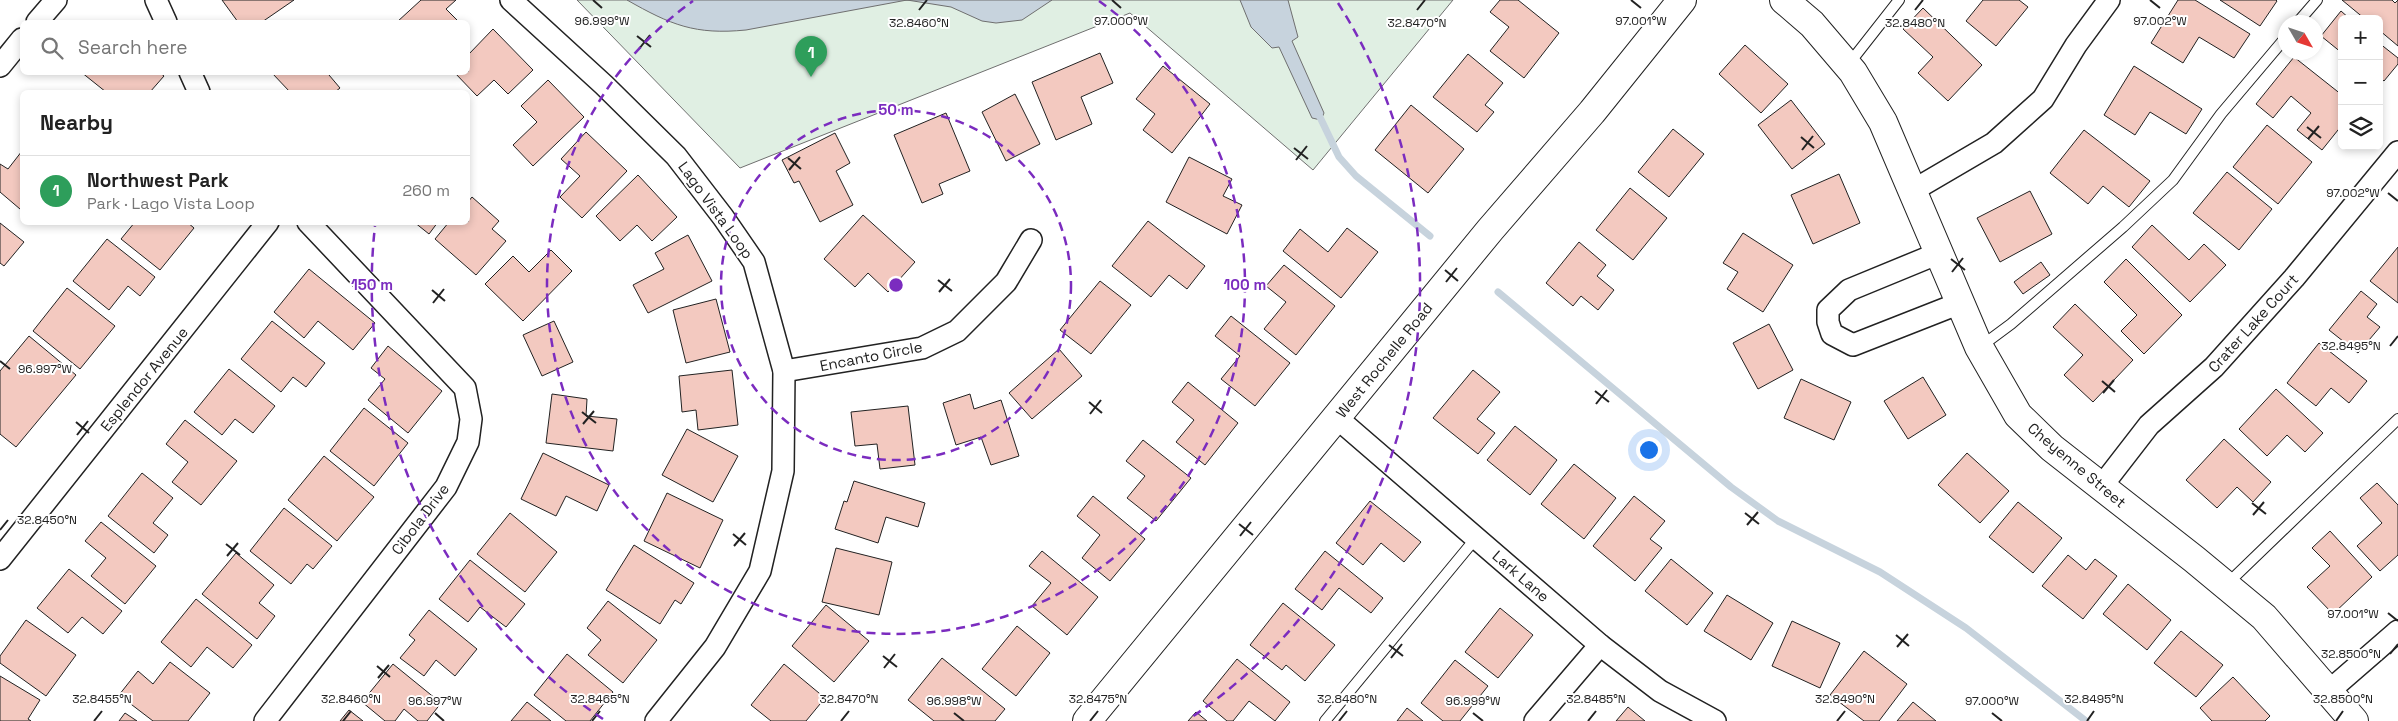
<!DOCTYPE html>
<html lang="en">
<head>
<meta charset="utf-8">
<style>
	body { margin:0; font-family:"Space Grotesk",sans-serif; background:#f2f2f2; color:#222 }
	.controls { position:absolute; right:15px; top:15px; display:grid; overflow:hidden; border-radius:8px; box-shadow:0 2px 8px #0003 }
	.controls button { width:45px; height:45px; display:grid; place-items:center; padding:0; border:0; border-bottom:1px solid #e0e0e0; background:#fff; color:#222; font:25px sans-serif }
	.compass { position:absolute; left:2278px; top:15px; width:45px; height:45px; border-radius:50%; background:#fff; box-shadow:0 2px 8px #0003; rotate:129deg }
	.you { position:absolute; left:1648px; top:449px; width:18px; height:18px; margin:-12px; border:4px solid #fff; border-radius:50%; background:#1a73e8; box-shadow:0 0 0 8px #1a73e833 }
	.badge { display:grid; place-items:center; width:32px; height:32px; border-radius:50%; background:#c62828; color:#fff; font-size:16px; font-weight:700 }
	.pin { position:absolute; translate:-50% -41px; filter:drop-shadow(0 1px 2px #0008) }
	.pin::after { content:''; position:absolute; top:26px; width:18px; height:15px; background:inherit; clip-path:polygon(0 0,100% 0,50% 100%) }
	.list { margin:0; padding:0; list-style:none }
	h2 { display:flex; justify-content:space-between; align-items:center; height:65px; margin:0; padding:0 20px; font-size:21px }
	h2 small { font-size:16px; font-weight:400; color:#767676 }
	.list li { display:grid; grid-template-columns:32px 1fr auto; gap:15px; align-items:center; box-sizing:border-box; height:70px; padding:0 20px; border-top:1px solid #e0e0e0 }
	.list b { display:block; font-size:19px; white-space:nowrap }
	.list p { margin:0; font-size:16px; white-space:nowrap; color:#767676 }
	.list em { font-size:16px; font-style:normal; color:#767676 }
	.icon { flex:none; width:28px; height:28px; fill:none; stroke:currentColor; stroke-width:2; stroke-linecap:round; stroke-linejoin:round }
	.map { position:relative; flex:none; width:2398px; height:721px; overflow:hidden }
	.search { position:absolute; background:#fff; box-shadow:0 2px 8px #0003; left:20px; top:20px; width:450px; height:55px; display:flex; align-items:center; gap:12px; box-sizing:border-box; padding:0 18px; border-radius:8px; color:#767676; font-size:19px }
	.panel { position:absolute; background:#fff; box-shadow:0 2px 8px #0003; left:20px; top:90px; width:450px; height:135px; border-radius:8px }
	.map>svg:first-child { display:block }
</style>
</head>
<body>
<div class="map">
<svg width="2398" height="721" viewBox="0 0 2398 721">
	<rect width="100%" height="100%" fill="#fff"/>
	<!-- green -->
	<polygon fill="#e0efe3" stroke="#6f6f6f" points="577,0 1453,0 1313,170 1130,13 740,168"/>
	<!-- water -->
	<g fill="#c7d3dd" stroke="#6f6f6f">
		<path d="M 627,0 L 907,0 L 746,30 C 695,35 671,25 627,0 Z"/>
		<polygon points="907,0 1052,0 1022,20 996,23 982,21 951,7"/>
		<polygon points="1240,0 1288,0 1298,37 1292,41 1324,113 1321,120 1312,118 1279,47 1272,48 1251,27"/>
	</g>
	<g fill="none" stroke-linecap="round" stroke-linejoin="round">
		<!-- stream -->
		<g stroke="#c7d3dd" stroke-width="7">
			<polyline points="1318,113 1339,157 1356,176 1430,236"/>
			<polyline points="1498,292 1731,487 1778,521 1880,572 1966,628 2086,721"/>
		</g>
	</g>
	<!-- building -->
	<g fill="#f3c9c0" stroke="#222">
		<polygon points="222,0 294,0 262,22 238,22"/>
		<polygon points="421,0 456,0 446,9 459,22 397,22"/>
		<polygon points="1500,0 1518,0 1559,33 1524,78 1490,51 1509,27 1490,12"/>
		<polygon points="1983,0 2019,0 2028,7 1996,46 1966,21"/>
		<polygon points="2178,0 2195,0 2250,34 2234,58 2199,37 2183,63 2151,43"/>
		<polygon points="2220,0 2276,0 2277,1 2260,26"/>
		<polygon points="2342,0 2392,0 2395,3 2398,0 2398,46 2379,30 2379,19 2365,19"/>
		<polygon points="1923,8 1982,65 1948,101 1918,73 1933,57 1903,29"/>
		<polygon points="2341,11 2350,19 2342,19 2342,53 2321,36"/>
		<polygon points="493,29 533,70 508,94 494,80 477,96 454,72 468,72 468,55"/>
		<polygon points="2379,43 2398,58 2398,64 2384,81 2379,77"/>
		<polygon points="1745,45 1788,84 1761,113 1719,74"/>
		<polygon points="1100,53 1113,83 1081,97 1092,124 1056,140 1032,82"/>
		<polygon points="1468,54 1503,83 1485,105 1494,112 1477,132 1433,97"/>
		<polygon points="2294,57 2342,95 2342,125 2322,150 2297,130 2311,113 2291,96 2273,118 2256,104"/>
		<polygon points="1163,66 1210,104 1172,153 1143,130 1155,114 1136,99"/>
		<polygon points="2134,66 2202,109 2186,134 2150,112 2135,135 2104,115"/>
		<polygon points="81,72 159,72 164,76 150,92 106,92"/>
		<polygon points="332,72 329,75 340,88 335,92 290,92 272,73"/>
		<polygon points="548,80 584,117 533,166 513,145 537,122 521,106"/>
		<polygon points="1015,94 1040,144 1006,161 982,112"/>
		<polygon points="1791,100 1825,144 1792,169 1758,125"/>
		<polygon points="1411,105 1464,149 1428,193 1375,150"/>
		<polygon points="946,113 970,171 939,184 943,194 922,203 894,135"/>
		<polygon points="2267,125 2312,162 2278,204 2233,167"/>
		<polygon points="1673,129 1704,154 1669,197 1638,172"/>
		<polygon points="2084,130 2150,181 2129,207 2103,186 2088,204 2050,173"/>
		<polygon points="586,132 627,171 582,218 560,197 580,176 561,159"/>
		<polygon points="835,133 850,163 836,171 853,205 820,222 799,181 794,183 782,160"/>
		<polygon points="22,151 22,205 20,209 0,192 0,164 8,169"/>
		<polygon points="1189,157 1232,179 1223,196 1242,205 1227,234 1166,202"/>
		<polygon points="2227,172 2272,209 2239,250 2193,213"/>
		<polygon points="1839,174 1860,223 1813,244 1791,195"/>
		<polygon points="638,175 677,217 652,241 637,225 620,241 596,216"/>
		<polygon points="1630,188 1667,218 1633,260 1596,230"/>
		<polygon points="2030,191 2052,234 2000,262 1977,218"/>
		<polygon points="472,197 499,221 492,229 506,241 476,275 435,239 449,222 468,222 468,202"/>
		<polygon points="863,215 915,262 888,292 868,273 855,287 824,259"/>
		<polygon points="1148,221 1205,266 1187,289 1169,275 1151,297 1112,266"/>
		<polygon points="135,222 187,222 194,228 160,270 121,239"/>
		<polygon points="414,222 438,222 429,234"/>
		<polygon points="0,223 24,242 4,266 0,263"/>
		<polygon points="2152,225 2189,260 2204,244 2226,265 2190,302 2132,247"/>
		<polygon points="1347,228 1378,252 1341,298 1283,251 1300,229 1328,252"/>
		<polygon points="1743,233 1793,265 1763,312 1727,289 1738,272 1723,263"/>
		<polygon points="688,235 712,281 648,313 633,285 664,269 655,253"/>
		<polygon points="107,239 155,277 140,296 128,286 109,310 73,281"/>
		<polygon points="1579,242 1606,265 1597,276 1614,290 1598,310 1581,296 1573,306 1546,283"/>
		<polygon points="2398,247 2398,303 2370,281"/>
		<polygon points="551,250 572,271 523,321 485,284 513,256 529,272"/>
		<polygon points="2126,259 2182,315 2144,354 2121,331 2137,315 2104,282"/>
		<polygon points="2041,262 2050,275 2023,294 2014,282"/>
		<polygon points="1284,265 1335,306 1296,355 1264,329 1286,302 1266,286"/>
		<polygon points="309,269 375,323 353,350 318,321 304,338 274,312"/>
		<polygon points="1100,281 1131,305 1091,354 1060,330"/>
		<polygon points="67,288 115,326 80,369 33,331"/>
		<polygon points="2361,291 2377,304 2367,317 2380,327 2358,353 2329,330"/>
		<polygon points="716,299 730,352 686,363 673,310"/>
		<polygon points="2075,304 2133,360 2093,402 2064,375 2083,355 2053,327"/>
		<polygon points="1231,316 1290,363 1255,406 1221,379 1240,356 1215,336"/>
		<polygon points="272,321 325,363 306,387 293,377 281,392 241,359"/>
		<polygon points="554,321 573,362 542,376 523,335"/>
		<polygon points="1769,324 1793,370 1758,389 1733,343"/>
		<polygon points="29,336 76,375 16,447 0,434 0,371"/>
		<polygon points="2319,343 2367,381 2349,403 2331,388 2316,406 2287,383"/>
		<polygon points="388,346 442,391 408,433 368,400 385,379 371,368"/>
		<polygon points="1059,349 1082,376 1032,419 1009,393"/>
		<polygon points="229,369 275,406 253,433 235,419 222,435 194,412"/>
		<polygon points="732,370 738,425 698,430 696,410 682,412 679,376"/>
		<polygon points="1473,370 1500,392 1477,419 1495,433 1478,454 1433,418"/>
		<polygon points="1923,377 1946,415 1908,439 1884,401"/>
		<polygon points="1801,379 1851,402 1834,440 1784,418"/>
		<polygon points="1188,382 1238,423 1205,465 1176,442 1194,420 1172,402"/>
		<polygon points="2276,389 2323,433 2305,452 2287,435 2267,456 2239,429"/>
		<polygon points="552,394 587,399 586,416 617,419 613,451 546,443"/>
		<polygon points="970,394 974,409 1001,400 1019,456 991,465 981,437 956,445 943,403"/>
		<polygon points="908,406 915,465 880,469 877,444 855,446 851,412"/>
		<polygon points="364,408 408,443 374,486 330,451"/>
		<polygon points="185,420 237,461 201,505 172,482 188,462 166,444"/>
		<polygon points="1515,426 1557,460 1530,495 1487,460"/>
		<polygon points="687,429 738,456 713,502 662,475"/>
		<polygon points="2224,439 2271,482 2253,502 2237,487 2217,508 2186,480"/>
		<polygon points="1143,440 1191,478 1156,521 1127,498 1145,476 1126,461"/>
		<polygon points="543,453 609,485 597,511 566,496 556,516 521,499"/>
		<polygon points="1967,453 2009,491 1980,523 1938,485"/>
		<polygon points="324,456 374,497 337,541 288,500"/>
		<polygon points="1574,464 1616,498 1584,539 1541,504"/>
		<polygon points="142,473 173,498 153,523 168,535 154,553 108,516"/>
		<polygon points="854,481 925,503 918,527 886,517 878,543 835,529 844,501 847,502"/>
		<polygon points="2377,483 2398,505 2398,555 2380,571 2357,546 2382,523 2360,498"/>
		<polygon points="667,493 723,520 700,568 644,541"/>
		<polygon points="1093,496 1145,539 1110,581 1082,558 1100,535 1077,516"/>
		<polygon points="1634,496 1665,521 1650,539 1662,548 1635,581 1593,546"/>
		<polygon points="1370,501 1421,542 1404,562 1381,543 1363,565 1336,543"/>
		<polygon points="2018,502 2062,538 2033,573 1989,537"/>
		<polygon points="284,508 332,546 313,569 307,564 291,584 250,551"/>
		<polygon points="510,513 557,552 525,592 477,554"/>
		<polygon points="101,522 156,566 125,604 91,576 106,558 85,541"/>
		<polygon points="2330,531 2372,577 2333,614 2307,587 2330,566 2312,548"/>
		<polygon points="634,545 694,583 681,604 675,600 660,624 606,590"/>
		<polygon points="836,548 892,562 879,615 822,602"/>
		<polygon points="1042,551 1098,597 1067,635 1032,606 1051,583 1029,566"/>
		<polygon points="1325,551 1383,598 1371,613 1339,588 1322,610 1295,589"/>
		<polygon points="236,553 274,585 259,603 275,616 257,639 202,594"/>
		<polygon points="2068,555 2086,570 2095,559 2117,576 2083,619 2042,586"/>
		<polygon points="1671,559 1713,593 1687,625 1645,591"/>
		<polygon points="470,560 525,604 506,627 480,607 468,622 439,599"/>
		<polygon points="69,569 122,611 103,634 82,617 68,633 37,608"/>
		<polygon points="2128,584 2171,620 2147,650 2103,614"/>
		<polygon points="1727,595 1773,623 1751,660 1704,631"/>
		<polygon points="196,599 252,645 233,668 207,647 191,667 161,642"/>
		<polygon points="608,601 657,640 623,683 588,655 601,640 587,628"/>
		<polygon points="1283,603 1335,645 1305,681 1286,665 1282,670 1250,645"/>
		<polygon points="826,605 869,641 834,682 792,646"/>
		<polygon points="1500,608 1533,635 1498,678 1465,652"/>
		<polygon points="429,610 477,649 455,676 436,660 424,676 400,658 415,640 409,635"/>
		<polygon points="26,620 76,655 46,696 0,663 0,656"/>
		<polygon points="1792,621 1840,643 1820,688 1772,666"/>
		<polygon points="1017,626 1050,653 1016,696 982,669"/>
		<polygon points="2181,631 2223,665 2196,697 2154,663"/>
		<polygon points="1864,651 1907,684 1879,721 1864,721 1830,695"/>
		<polygon points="567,654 613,692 590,721 566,721 534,695"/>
		<polygon points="942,658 1005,709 995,721 934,721 908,700"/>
		<polygon points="1237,659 1290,702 1275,721 1249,701 1233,721 1227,721 1203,701"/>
		<polygon points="1455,660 1488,686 1460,721 1443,721 1421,703"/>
		<polygon points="170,662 210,693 188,721 153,721 119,695 138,671 153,684"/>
		<polygon points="393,664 441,703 427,721 418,721 404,709 395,721 385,721 362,702"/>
		<polygon points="784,664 825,698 806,721 771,721 751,705"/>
		<polygon points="0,676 40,700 28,719 31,721 0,721"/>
		<polygon points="2233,677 2270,716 2265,721 2212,721 2200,708"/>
		<polygon points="527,702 551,721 511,721"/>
		<polygon points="1913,702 1936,721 1897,721"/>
		<polygon points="1628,707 1645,721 1616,721"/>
		<polygon points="1407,708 1423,721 1397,721"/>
		<polygon points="349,710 363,721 340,721"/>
		<polygon points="1196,712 1207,721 1188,721"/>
		<polygon points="125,713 137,721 119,721"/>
	</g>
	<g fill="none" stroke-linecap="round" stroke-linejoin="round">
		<!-- lane casing -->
		<g stroke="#222" stroke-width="12">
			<g id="lane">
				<polyline points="2298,22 2317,0"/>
				<polyline points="1848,65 1899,0"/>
				<polyline points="1980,347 2011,324 2123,227 2173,180 2221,114 2286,37"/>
				<polyline points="2226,585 2398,419"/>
				<polyline points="1325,721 1476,538"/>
			</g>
		</g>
		<!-- street casing -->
		<g stroke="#222" stroke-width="24">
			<g id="street">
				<polyline points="156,0 166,22"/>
				<polyline points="511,0 604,85 676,156 723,217 754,262 784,371 783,471 760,571 715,647 656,721"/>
				<polyline points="37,22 56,0"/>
				<polyline points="0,66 22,39"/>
				<polyline points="190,72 199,92"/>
				<polyline points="1912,191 1994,143 2043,99 2076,45 2109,0"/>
				<polyline points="1939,253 1849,290 1828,310 1828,322 1832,334 1853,345 1960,303"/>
				<polyline points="784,371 922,348 957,331 1006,282 1031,240"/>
				<polyline points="1337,418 1600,645 1660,691 1715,721"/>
				<polyline points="2101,487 2149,425 2214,367 2294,278 2398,152"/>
				<polyline points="0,559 268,222"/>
				<polyline points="2329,691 2398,631"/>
				<polyline points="265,721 446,487 468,442 471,419 465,388 308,222"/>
				<polyline points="1535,721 1600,645"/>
			</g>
		</g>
		<!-- secondary casing -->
		<g stroke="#222" stroke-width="30">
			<g id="secondary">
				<polyline points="1784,0 1812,24 1853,72 1883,122 1979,347 2018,415 2052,448 2194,559 2264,617 2354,721"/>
				<polyline points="1087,721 1490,230 1592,112 1682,0"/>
			</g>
		</g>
		<!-- lane -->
		<use href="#lane" stroke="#fff" stroke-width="10"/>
		<!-- street -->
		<use href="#street" stroke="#fff" stroke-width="21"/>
		<!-- secondary -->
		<use href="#secondary" stroke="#fff" stroke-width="28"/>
	</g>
	<!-- ticks -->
	<path fill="none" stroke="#222" stroke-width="2" d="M 593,0 L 602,8M 1112,0 L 1121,8M 1631,0 L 1641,8M 2150,0 L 2160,8M 919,10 L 927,0M 1417,10 L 1425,0M 1915,10 L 1923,0M 637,36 L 651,47M 639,49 L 650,35M 2307,127 L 2321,138M 1801,137 L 1814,148M 2308,139 L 2319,126M 1294,148 L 1308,159M 1802,150 L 1813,136M 788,158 L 801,169M 1296,160 L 1307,146M 789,170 L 800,157M 2388,193 L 2398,201M 1951,259 L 1965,270M 1445,270 L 1458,281M 1952,272 L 1963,258M 938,280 L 952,291M 1446,282 L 1457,268M 432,290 L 445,301M 939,292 L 950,279M 433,303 L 444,289M 2390,346 L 2398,336M 0,361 L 10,369M 2102,381 L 2115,392M 1595,391 L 1609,402M 2103,393 L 2114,380M 1089,402 L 1102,413M 1596,404 L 1607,390M 582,412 L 596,423M 1090,414 L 1101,400M 76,422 L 89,433M 583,424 L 594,411M 77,435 L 88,421M 2252,503 L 2266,514M 1745,513 L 1759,524M 2253,515 L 2264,502M 1239,524 L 1253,535M 1747,525 L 1758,512M 0,530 L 8,520M 733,534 L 746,545M 1240,536 L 1251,522M 226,544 L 240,555M 734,546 L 745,533M 227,556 L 238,543M 2388,613 L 2398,621M 1896,635 L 1909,646M 1389,645 L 1403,656M 1897,647 L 1908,634M 2390,654 L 2398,644M 883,656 L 897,667M 1391,658 L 1402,644M 377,666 L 390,677M 884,668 L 895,654M 378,678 L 389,665M 435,713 L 444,721M 954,713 L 964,721M 1473,713 L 1483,721M 1992,713 L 2002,721M 94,721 L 102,711M 343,721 L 351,711M 592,721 L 600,711M 841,721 L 849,711M 1090,721 L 1098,711M 1339,721 L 1347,711M 1588,721 L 1596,711M 1837,721 L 1845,711M 2087,721 L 2094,711M 2336,721 L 2343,711"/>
	<!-- distance rings -->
	<g fill="none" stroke="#7b2cbf" stroke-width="2.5" stroke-dasharray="9 6">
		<circle cx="896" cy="285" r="175"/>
		<path d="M1099 1A349 349 0 1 1 693 1"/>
		<path d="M603 719A524 524 0 0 1 375 226M1338 3A524 524 0 0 1 1189 719"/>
	</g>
	<g text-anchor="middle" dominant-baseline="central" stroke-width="4" stroke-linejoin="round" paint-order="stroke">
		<!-- street labels -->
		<g font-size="15" fill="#222" stroke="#fff">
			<text transform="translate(716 210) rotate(54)">Lago Vista Loop</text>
			<text transform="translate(2253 323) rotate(-48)">Crater Lake Court</text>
			<text transform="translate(871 356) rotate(-11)">Encanto Circle</text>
			<text transform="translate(1384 360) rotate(-51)">West Rochelle Road</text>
			<text transform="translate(144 379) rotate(-51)">Esplendor Avenue</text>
			<text transform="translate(2077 465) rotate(40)">Cheyenne Street</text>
			<text transform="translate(420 519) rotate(-53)">Cibola Drive</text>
			<text transform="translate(1521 576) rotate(41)">Lark Lane</text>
		</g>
	</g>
	<g font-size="12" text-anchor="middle" fill="#222" stroke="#fff" stroke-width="4" stroke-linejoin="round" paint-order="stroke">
		<text x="2160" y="25">97.002°W</text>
		<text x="602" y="25">96.999°W</text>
		<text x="1121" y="25">97.000°W</text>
		<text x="1641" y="25">97.001°W</text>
		<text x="919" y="27">32.8460°N</text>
		<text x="1915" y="27">32.8480°N</text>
		<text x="1417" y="27">32.8470°N</text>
		<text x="2353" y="197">97.002°W</text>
		<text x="2351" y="350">32.8495°N</text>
		<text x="45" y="373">96.997°W</text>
		<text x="47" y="524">32.8450°N</text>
		<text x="2353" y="618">97.001°W</text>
		<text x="2351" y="658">32.8500°N</text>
		<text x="102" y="703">32.8455°N</text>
		<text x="351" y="703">32.8460°N</text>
		<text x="600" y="703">32.8465°N</text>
		<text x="849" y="703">32.8470°N</text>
		<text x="1098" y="703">32.8475°N</text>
		<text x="1347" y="703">32.8480°N</text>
		<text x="1596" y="703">32.8485°N</text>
		<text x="1845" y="703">32.8490°N</text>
		<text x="2094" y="703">32.8495°N</text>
		<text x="2343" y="703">32.8500°N</text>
		<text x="435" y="705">96.997°W</text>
		<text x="954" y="705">96.998°W</text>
		<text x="1473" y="705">96.999°W</text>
		<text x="1992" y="705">97.000°W</text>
	</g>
	<circle cx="896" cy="285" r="8" fill="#7b2cbf" stroke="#fff" stroke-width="2.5"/>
	<g font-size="15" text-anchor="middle" font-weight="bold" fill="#7b2cbf" stroke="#fff" stroke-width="4" stroke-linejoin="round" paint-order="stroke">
		<text x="896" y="115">50 m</text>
		<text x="1245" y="290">100 m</text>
		<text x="372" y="290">150 m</text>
	</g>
</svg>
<div class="controls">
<button>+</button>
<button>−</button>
<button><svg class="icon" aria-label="layers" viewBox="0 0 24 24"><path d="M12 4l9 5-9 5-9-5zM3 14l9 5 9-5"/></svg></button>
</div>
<svg class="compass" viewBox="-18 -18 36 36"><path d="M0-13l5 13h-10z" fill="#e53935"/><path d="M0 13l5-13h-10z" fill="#767676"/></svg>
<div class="you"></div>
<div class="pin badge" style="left:811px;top:77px;background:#2e9e5b">1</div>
<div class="search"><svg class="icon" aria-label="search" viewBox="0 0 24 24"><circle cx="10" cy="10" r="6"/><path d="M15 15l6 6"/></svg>Search here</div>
<section class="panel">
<h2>Nearby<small></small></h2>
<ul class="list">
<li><span class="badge" style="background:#2e9e5b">1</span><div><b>Northwest Park</b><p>Park · Lago Vista Loop</p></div><em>260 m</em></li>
</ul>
</section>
</div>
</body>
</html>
